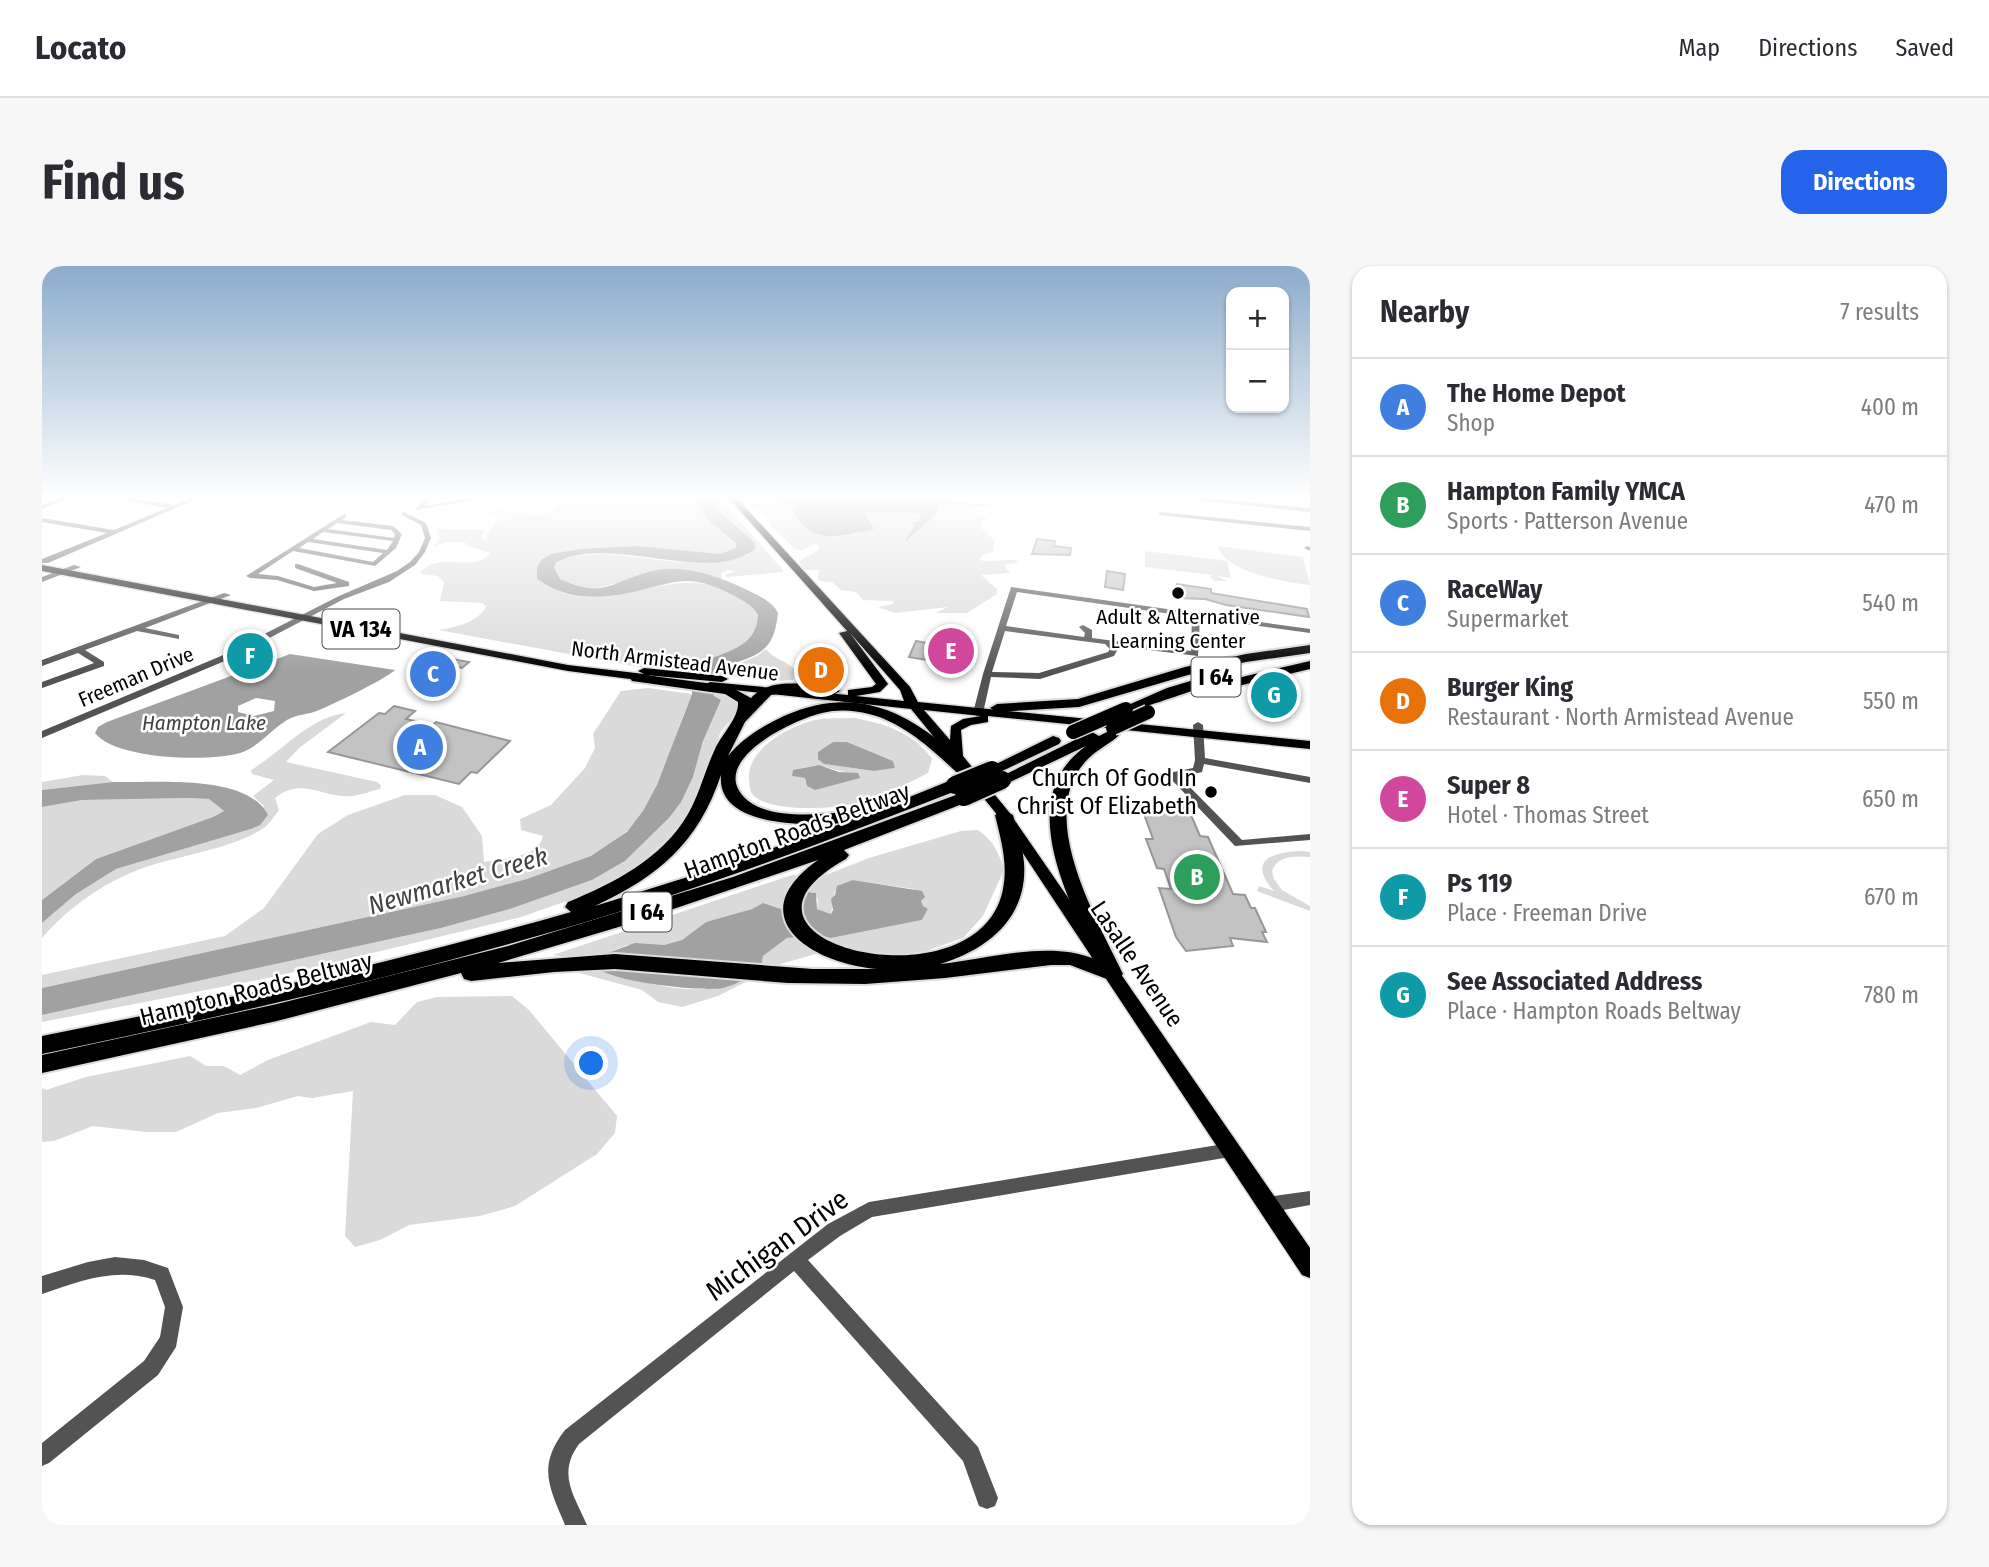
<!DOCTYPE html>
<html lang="en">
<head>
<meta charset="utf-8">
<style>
	body { margin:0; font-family:"Fira Sans Condensed",sans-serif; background:#f7f7f7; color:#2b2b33 }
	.controls { position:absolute; right:21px; top:21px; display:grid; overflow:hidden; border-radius:14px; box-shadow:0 2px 5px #0004 }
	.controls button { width:63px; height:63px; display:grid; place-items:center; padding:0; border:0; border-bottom:2px solid #e1e1e2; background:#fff; color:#2b2b33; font:35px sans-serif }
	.you { position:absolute; left:550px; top:798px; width:24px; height:24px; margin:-18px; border:5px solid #fff; border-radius:50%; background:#1a73e8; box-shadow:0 0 0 10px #1a73e833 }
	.badge { display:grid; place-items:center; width:46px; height:46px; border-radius:50%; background:#2563eb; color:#fff; font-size:23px; font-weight:700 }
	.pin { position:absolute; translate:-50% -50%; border:4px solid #fff; box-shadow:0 2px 7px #0006 }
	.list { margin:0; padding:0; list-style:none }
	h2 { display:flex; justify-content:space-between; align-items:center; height:91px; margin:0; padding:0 28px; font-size:30px }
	h2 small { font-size:23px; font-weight:400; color:#7c7c81 }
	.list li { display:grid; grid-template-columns:46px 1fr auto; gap:21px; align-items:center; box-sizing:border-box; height:98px; padding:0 28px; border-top:2px solid #e1e1e2 }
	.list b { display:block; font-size:26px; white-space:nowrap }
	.list p { margin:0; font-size:23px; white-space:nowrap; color:#7c7c81 }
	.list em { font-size:23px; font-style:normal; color:#7c7c81 }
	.map { position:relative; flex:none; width:1268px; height:1259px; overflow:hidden; border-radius:21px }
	header { display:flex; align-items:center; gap:42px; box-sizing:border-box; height:98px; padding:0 35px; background:#fff; border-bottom:2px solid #e1e1e2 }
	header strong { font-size:33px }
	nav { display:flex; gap:38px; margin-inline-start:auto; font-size:24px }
	.intro { display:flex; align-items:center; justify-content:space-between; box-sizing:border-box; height:168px; padding:0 42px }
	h1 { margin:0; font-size:49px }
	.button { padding:18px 32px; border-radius:21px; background:#2563eb; color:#fff; font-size:24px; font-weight:700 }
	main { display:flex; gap:42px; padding:0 42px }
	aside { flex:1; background:#fff; border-radius:21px; box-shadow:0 2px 5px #0004 }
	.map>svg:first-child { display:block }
</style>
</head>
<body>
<header>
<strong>Locato</strong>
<nav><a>Map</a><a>Directions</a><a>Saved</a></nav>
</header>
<div class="intro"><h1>Find us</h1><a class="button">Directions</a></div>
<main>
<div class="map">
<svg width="1268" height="1259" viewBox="0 0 1268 1259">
	<rect width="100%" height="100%" fill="#fff"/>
	<!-- green -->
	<g fill="#dadada" fill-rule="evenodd">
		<path d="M 495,229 C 526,235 544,241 577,229 L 649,229 L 667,255 L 694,277 L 694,282 L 678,288 L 633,286 L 509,288 L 495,313 C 570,368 638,274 714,344 C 728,378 672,393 650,403 L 648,406 L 592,400 L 396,364 C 412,362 436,356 444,341 L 441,337 L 398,335 L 402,316 L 396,310 L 380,308 L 378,306 C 383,302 388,298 394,297 C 411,292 436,304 448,287 L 424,279 L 423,276 L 404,276 L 391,281 L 398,272 L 395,263 L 443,264 L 439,272 L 445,275 L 445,269 L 455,254 L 454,249 L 444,246 C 474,239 488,260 517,241 Z"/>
		<path d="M 670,229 L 675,229 L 741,304 L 740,306 L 685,311 L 683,309 L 693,305 L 686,304 L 679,307 L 680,314 L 661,308 L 604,306 L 588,314 L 545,324 L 518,313 L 512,301 L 518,294 C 570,278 619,301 669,296 C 683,295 700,283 713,277 L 674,240 Z"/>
		<path d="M 696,229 L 706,229 L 721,235 L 754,236 L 756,237 L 750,245 L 756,255 L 791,271 L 826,265 L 831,258 L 823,246 L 881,247 L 876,256 L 871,258 L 874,259 L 863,276 L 865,278 L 865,274 L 893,249 L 897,239 L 934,241 L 931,246 L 946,253 L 939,255 L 938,261 L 952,274 L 951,286 L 940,289 L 938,294 C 950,298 965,290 978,296 L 962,299 L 968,307 L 939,309 L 955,323 L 955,328 L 925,347 L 893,347 L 906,341 L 853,347 L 836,341 L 851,338 L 851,335 L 821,334 L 814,326 L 799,324 L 790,316 L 778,315 L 775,312 L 778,304 L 761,304 L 757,295 L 777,284 L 777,279 L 771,278 L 760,285 L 753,283 L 729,260 L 725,249 L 701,235 Z"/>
		<path d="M 1176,280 L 1261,291 L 1268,319 C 1244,316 1183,307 1176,280 Z"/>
		<polygon points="1103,285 1185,295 1189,312 1175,310 1185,315 1173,315 1168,311 1171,309 1103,301"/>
		<path d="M 724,383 C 731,393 743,394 752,403 L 752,414 L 733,415 L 672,408 L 715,390 Z"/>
		<path d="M 606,422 L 650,428 C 637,458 629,490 615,519 C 607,536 597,556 582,568 C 540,605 475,616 422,630 L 0,722 L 0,709 L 183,670 L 222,642 L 276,568 L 306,549 L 363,529 L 393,529 L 420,541 L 440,570 L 442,596 C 461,592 497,592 501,570 L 479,564 L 478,553 L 509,539 L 543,502 L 553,482 L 551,468 L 579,425 Z"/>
		<polygon points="675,427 694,432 699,439 697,445 679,465 650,542 634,565 595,600 545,628 479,651 231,711 0,756 0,749 399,662 468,643 550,614 583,595 627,552 651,511 661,475 679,434 672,430"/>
		<path d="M 304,447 L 257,482 L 244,496 L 335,516 L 339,519 L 338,523 C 329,525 319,529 310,530 C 280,532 259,510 233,532 L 237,544 C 233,549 228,557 223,561 C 195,582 135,590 101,602 C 62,616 27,641 0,672 L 0,657 L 34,628 L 74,603 L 209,563 L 222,540 L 211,530 L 232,514 L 210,508 L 209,504 C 240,486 267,451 304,447 Z"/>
		<path d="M 812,452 C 841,457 873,467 890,493 L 886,507 C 863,519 841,530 816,537 C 793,543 728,547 711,529 C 707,524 708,520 707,514 C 704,484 744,462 769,455 C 782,451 798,453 812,452 ZM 791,476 L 805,476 L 851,495 L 853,502 L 832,505 L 782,498 L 777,493 L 776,486 ZM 776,499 L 817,510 L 817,512 L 797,517 L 763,516 L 764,512 L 750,510 L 756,503 Z"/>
		<polygon points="41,509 63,510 71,516 0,524 0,516"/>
		<polygon points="147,532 167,533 182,545 171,551 54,593 0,634 0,541 40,534"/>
		<path d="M 936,564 C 951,574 957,587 962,604 L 941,650 L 921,672 L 884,685 L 840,691 L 794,682 L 739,698 L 676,730 L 640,741 L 616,736 L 600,724 L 534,706 L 527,691 L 511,689 L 750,609 L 781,610 L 827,592 L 919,565 ZM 811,614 L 872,623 L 881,641 L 886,643 L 880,654 L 789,672 L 775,669 L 745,672 L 721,690 L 719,702 C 670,738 624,720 569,709 L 560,689 L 585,679 L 622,679 L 640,674 L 664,656 L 710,643 L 721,637 L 739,643 L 766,626 L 771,626 L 776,633 L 775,643 L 789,648 L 793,625 Z"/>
		<path d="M 1260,585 L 1268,586 L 1268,591 C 1253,590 1236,589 1230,605 L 1232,613 L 1240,624 L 1268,640 L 1268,645 L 1215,625 L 1217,620 L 1232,625 C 1204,594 1231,586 1260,585 Z"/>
		<polygon points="470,730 487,744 575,850 573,867 555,888 473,940 438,950 367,959 338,974 313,981 303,970 311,825 270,832 256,830 214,842 176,847 134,866 104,866 51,860 12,875 0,876 0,822 4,824 44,811 148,790 164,800 182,800 198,809 226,794 329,756 353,759 375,736 395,731"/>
	</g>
	<!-- water -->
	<g fill="#a1a1a1" fill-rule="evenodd">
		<path d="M 649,229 L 670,229 L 679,246 L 713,277 L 713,283 C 666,320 571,268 515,296 L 512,301 L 518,313 C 560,332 566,318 606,306 C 637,297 673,309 701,322 C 713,328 730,334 736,347 C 731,397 706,386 672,408 L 672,430 L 679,434 L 661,475 L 651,511 L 639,536 L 627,552 L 583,595 L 550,614 L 468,643 L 399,662 L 0,749 L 0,722 L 422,630 L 485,613 L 549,590 L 585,566 L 601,545 L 615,519 L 650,428 L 650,403 C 676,384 714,387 716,349 C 711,339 701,335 691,329 C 677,322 661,315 645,315 C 631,315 616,320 603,323 C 565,333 528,337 495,313 L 495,302 L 500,293 L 509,288 L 539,283 L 594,280 L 678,288 L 694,282 L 694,277 L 667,255 Z"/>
		<path d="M 706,229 L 763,233 L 764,229 L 898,234 L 962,241 L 897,239 L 893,249 L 865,274 L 866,278 L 863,274 L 873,260 L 870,257 L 876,256 L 880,247 L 823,246 L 832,263 C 824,266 817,266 809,268 C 780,273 766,270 750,245 L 756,237 L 714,234 Z"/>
		<path d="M 248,388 L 353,404 C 342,414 288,440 272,446 C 262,449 251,449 242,456 C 227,466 215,482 198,487 C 168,496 74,494 53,467 L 56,461 L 65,456 ZM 214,432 L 233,435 L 232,445 L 212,450 L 196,446 L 196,440 Z"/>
		<polygon points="791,476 805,476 851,495 853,502 832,505 782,498 776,493 776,486"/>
		<polygon points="777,499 797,506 816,507 818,512 773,524 765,520 763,512 750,510 751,504"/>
		<path d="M 71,516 C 113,517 205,507 226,549 L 218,559 L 209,563 L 74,603 L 34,628 L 0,657 L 0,634 L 54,593 L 171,551 L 182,545 L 167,533 L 147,532 L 40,534 L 0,541 L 0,524 Z"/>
		<path d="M 811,614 L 880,625 L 883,631 L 879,635 L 881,640 L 886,643 L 880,654 L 789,672 L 775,669 L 745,672 L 721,690 L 719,702 C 707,711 696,718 681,722 C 659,726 569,716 554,701 L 560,689 L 593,677 L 622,679 L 640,674 L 664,656 L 710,643 L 721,637 L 739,643 L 743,633 L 766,626 L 774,627 L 775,643 L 789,648 L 791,644 L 789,633 L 793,629 L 795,620 Z"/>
	</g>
	<!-- building -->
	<g fill="#c3c3c3" stroke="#979797" stroke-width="2">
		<polygon points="995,273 1013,275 1012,280 1029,282 1028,289 990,288"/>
		<polygon points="1065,305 1083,308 1081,324 1063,321"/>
		<polygon points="1135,318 1169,323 1169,327 1265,343 1267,351 1184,339 1163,333 1133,332"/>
		<polygon points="874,375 891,378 884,394 867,391"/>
		<polygon points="394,390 427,396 420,402 415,401 399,414 376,409 392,396 387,395"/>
		<polygon points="352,440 373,445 364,453 391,459 394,456 468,475 435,507 429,506 417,518 286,486 337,447 343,448"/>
		<polygon points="1098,537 1146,542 1158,570 1166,571 1191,628 1203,629 1209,642 1213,642 1224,666 1220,666 1225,676 1188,672 1191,680 1144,685 1134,671 1117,622 1129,623 1122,603 1115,602 1104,573 1111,573"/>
	</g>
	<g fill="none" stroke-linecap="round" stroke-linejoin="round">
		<!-- major casing -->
		<g stroke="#dbdbdb" stroke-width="3">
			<g id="major">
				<path d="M 684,229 L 692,229 L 868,421 L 876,436 L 1268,475 L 1268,483 L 946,450 L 946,456 L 929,459 L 919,464 L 921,490 L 967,546 L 1268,982 L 1268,1012 L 1260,1009 L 957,551 L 869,443 L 664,421 L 662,419 L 668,416 L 806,429 L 806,424 L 830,421 L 834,418 L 797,367 L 805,365 ZM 808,367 L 858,424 L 862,435 L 814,430 L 838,426 L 846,418 ZM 882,444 L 939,450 L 921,453 L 909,460 L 908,474 Z"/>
				<polygon points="0,299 526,399 602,408 596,405 602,402 680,410 686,413 680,416 603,409 615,411 617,413 611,416 526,405 0,305"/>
			</g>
		</g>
		<!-- highway casing -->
		<g stroke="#dbdbdb" stroke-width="4">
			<g id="highway">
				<polygon points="1268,379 1268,387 1204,396 1146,409 1037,441 955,446 948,442 955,438 1036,433 1143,401 1204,388"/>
				<polygon points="1268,395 1268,403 1179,424 1172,420 1174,417"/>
				<path d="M 1192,402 L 1199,406 L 1197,409 C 1180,414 1088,448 1079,446 L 1077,443 L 1125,422 Z"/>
				<path d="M 595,408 L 687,420 L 709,432 C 729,410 764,419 791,421 L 798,425 L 791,429 L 748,426 L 729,429 L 703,456 L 686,490 C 700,472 721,460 742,450 C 811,420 860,442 913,488 C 924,498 937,506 945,517 L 943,521 L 931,521 C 900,494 868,458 827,448 C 812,444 795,443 780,447 C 753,453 668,493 701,530 C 720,552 766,549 792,547 C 803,547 814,543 823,549 L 907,515 L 913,514 L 921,519 L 919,523 C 809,566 699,608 586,643 C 394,703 197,747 0,788 L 0,770 C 178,735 355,696 529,646 L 523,641 L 526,636 C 572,617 620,593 646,548 C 658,527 663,504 673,483 C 680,468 697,452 696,436 L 683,428 L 590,415 L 588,412 ZM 679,509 C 674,562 766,560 801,557 L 684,599 L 553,640 C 617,610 656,577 679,509 Z"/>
				<path d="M 1069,464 L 1077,469 L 1074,472 C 1065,479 1052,486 1044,495 C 993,550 1055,653 1081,708 L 1077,713 L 1070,715 L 1028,699 L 1009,699 L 903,712 L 823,718 L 746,717 L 573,703 L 512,706 L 429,715 L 422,713 L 419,707 L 235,755 L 0,807 L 0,789 L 235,738 L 466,680 L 691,611 L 922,526 L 930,531 L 928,535 L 802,584 L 807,589 L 804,593 C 652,677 938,745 961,623 C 966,597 959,574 953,549 L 962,544 L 971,549 C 975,565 981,581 982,597 C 986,652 945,684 898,698 C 947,693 1006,674 1053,693 C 1026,630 971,532 1044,480 L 966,517 L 960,519 L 952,514 L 1045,468 L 1050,466 L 1057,470 ZM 776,594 C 696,651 770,698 836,703 L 771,703 L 573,688 L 456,697 L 590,657 Z"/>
				<polygon points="1011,470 1017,472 1019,475 1017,478 956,507 944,507 942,504"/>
			</g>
		</g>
		<!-- minor -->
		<g fill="#535353" fill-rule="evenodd">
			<polygon points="25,229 34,229 0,243 0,239"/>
			<polygon points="55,229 70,229 132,239 155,229 164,229 6,297 0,297 0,293 65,267 0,256 0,252 72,264 125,242"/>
			<polygon points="387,229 394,229 383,240 445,229 460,229 374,244 374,242"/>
			<polygon points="1104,229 1128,229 1268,242 1268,246"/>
			<polygon points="362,246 384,257 389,272 383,286 373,299 347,316 302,333 185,394 0,472 0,465 179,390 297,330 355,305 368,296 377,286 383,272 379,259 360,249 360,247"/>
			<polygon points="1119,246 1268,261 1268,265 1117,249 1117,247"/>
			<path d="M 302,248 L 305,250 L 300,254 L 351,260 L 360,268 L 354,282 L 333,300 L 251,285 L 216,308 L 236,310 L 272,321 L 295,317 L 253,302 L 253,298 L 256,298 L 307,316 L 307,320 L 272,325 L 235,314 L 208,312 L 204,310 ZM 295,257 L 349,264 L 353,268 L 352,272 L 286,263 ZM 281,266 L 351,275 L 345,284 L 271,273 ZM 266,276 L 341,287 L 331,296 L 257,282 Z"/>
			<polygon points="1265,280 1268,281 1268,285 1262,282"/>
			<polygon points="32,299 39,301 0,316 0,311"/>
			<path d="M 969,321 L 1268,363 L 1268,367 L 1158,352 L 1156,390 L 1074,380 L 1076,383 L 1072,390 L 998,413 L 949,411 L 941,447 L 936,450 L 933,449 L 931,447 L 941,408 ZM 975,326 L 1150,351 L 1149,385 L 1050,372 L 1050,364 L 1041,359 L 1037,361 L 1043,367 L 1042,371 L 964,360 ZM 963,365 L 1063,378 L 1068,383 L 1066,386 L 997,407 L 950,406 Z"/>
			<polygon points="182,327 189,329 103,362 137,369 137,373 95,365 43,384 62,396 62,400 0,422 0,416 52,397 36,387 0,400 0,394"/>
			<polygon points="1156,456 1161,459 1163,492 1268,511 1268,517 1162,498 1160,506 1138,511 1200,574 1268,568 1268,574 1193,580 1127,511 1127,507 1151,502 1153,494 1151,459"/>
			<path d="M 1188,877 L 1194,879 L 1196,884 L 1194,889 L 1188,891 L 830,951 L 798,970 L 766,994 L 936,1181 L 956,1232 L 953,1240 L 945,1243 L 937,1240 L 921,1195 L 752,1005 L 537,1178 C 515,1208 532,1229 545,1259 L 523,1259 C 507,1221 495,1200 523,1164 L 786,958 L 827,936 Z"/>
			<polygon points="1268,925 1268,939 1225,947 1219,944 1217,939 1219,934 1225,931"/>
			<path d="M 73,991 L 102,994 L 126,1002 L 141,1041 L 134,1081 L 116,1109 L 7,1197 L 0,1200 L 0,1177 L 102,1095 L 118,1071 L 123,1041 L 113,1014 C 73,1001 39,1015 0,1028 L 0,1010 L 46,996 Z"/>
		</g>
		<!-- major -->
		<use href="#major" fill="#000" fill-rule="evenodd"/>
		<!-- highway -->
		<use href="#highway" fill="#000" fill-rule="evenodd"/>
		<!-- highway-bridge-far1 casing -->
		<g stroke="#dbdbdb" stroke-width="17" stroke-linecap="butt">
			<g id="highway-bridge-far1">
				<polyline points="1071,462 1106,446"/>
				<polyline points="1031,466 1084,443"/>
			</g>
		</g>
		<!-- highway-bridge casing -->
		<g stroke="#dbdbdb" stroke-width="22" stroke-linecap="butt">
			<g id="highway-bridge">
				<polyline points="913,519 950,504"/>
				<polyline points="922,531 960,514"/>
			</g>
		</g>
		<!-- highway-bridge-far1 -->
		<use href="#highway-bridge-far1" stroke="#000" stroke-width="14"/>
		<!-- highway-bridge -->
		<use href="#highway-bridge" stroke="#000" stroke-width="18"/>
	</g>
	<!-- sky -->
	<linearGradient id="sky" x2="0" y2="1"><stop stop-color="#8baccc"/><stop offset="0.57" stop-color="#fff"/><stop offset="1" stop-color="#fff" stop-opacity="0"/></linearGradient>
	<rect width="1268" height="405" fill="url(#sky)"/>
	<!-- markers -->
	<g fill="#000" stroke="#fff" stroke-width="2.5">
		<circle cx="1136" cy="327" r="7"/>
		<circle cx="1169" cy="526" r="7"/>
	</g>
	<g text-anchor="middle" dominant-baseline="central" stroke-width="5" stroke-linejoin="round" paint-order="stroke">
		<!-- far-poi labels -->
		<g font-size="21" fill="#000" stroke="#fff">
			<text x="1136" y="351">Adult &amp; Alternative<tspan x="1136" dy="24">Learning Center</tspan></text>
		</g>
		<!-- far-street labels -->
		<g font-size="21" fill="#000" stroke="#fff">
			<text transform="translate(633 395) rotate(7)">North Armistead Avenue</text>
			<text transform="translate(94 411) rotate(-23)">Freeman Drive</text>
		</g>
		<!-- far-water labels -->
		<g font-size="21" font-style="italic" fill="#424242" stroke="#fff">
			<text x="162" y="457">Hampton Lake</text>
		</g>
		<!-- shield labels -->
		<g fill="#fff" stroke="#4c4c4c" stroke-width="2">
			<rect x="280.5" y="343.5" width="77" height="39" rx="5"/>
			<rect x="1149.5" y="391.5" width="49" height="39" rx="5"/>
			<rect x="580.5" y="626.5" width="49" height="39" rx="5"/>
		</g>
		<g font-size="23" font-weight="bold" fill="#000">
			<text x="319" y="363">VA 134</text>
			<text x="1174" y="411">I 64</text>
			<text x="605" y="646">I 64</text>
		</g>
		<!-- poi labels -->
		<g font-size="24" fill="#000" stroke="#fff" text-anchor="end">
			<text x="1155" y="512">Church Of God In<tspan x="1155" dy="28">Christ Of Elizabeth</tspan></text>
		</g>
		<!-- street labels -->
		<g font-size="24" fill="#000" stroke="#fff">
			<text transform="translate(755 565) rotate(-20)">Hampton Roads Beltway</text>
			<text transform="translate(1095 698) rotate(56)">Lasalle Avenue</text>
			<text transform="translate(214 723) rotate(-14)">Hampton Roads Beltway</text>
		</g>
		<!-- water labels -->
		<g font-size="26" font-style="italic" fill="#424242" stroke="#fff">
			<text transform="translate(416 615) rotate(-16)">Newmarket Creek</text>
		</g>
		<!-- near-street labels -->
		<g font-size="28" fill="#000" stroke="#fff">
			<text transform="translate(735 979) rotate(-36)">Michigan Drive</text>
		</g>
	</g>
</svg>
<div class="controls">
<button>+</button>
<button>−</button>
</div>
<div class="you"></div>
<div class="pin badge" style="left:378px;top:481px;background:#3f7fe0">A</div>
<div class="pin badge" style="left:1155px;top:611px;background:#2e9e5b">B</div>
<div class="pin badge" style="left:391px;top:408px;background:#3f7fe0">C</div>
<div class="pin badge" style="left:779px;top:404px;background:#e8710a">D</div>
<div class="pin badge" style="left:909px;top:385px;background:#d1479c">E</div>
<div class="pin badge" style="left:208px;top:390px;background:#0f9aa8">F</div>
<div class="pin badge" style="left:1232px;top:429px;background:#0f9aa8">G</div>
</div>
<aside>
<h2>Nearby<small>7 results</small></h2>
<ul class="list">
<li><span class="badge" style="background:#3f7fe0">A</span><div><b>The Home Depot</b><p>Shop</p></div><em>400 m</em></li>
<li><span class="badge" style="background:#2e9e5b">B</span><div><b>Hampton Family YMCA</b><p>Sports · Patterson Avenue</p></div><em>470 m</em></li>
<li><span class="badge" style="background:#3f7fe0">C</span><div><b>RaceWay</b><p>Supermarket</p></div><em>540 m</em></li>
<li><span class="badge" style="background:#e8710a">D</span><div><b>Burger King</b><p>Restaurant · North Armistead Avenue</p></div><em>550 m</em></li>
<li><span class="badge" style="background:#d1479c">E</span><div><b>Super 8</b><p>Hotel · Thomas Street</p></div><em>650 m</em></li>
<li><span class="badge" style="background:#0f9aa8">F</span><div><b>Ps 119</b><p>Place · Freeman Drive</p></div><em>670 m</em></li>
<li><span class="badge" style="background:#0f9aa8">G</span><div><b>See Associated Address</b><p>Place · Hampton Roads Beltway</p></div><em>780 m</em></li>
</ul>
</aside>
</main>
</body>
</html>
